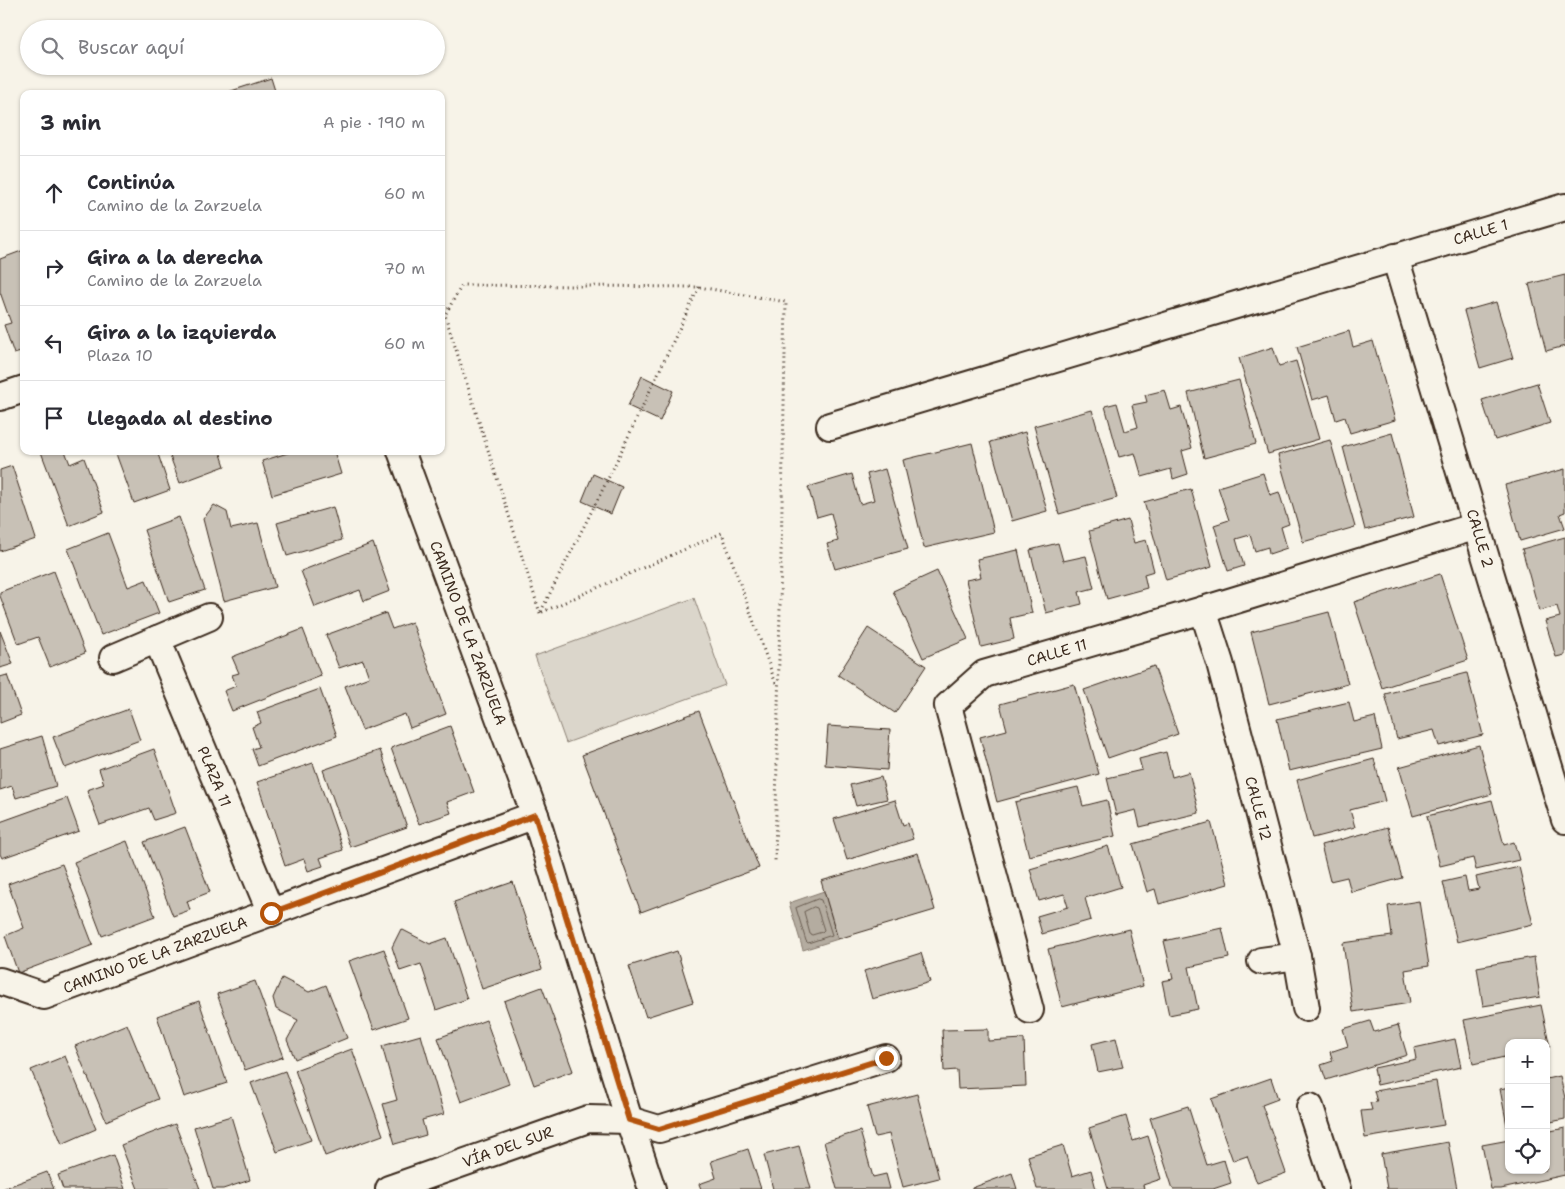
<!DOCTYPE html>
<html lang="es">
<head>
<meta charset="utf-8">
<style>
	body { margin:0; font-family:"Shantell Sans",sans-serif; background:#f2f2f3; color:#2b2b33 }
	.controls { position:absolute; right:15px; bottom:15px; display:grid; overflow:hidden; border-radius:10px; box-shadow:0 1px 4px #0004 }
	.controls button { width:45px; height:45px; display:grid; place-items:center; padding:0; border:0; border-bottom:1px solid #e1e1e2; background:#fff; color:#2b2b33; font:25px sans-serif }
	.stop { position:absolute; width:15px; height:15px; margin:-11px; border:4px solid #b45309; border-radius:50%; background:#fff }
	.stop.end { background:#b45309; border-color:#fff; box-shadow:0 1px 5px #0008 }
	.list { margin:0; padding:0; list-style:none }
	h2 { display:flex; justify-content:space-between; align-items:center; height:65px; margin:0; padding:0 20px; font-size:21px }
	h2 small { font-size:16px; font-weight:400; color:#7c7c81 }
	.list li { display:grid; grid-template-columns:32px 1fr auto; gap:15px; align-items:center; box-sizing:border-box; height:75px; padding:0 20px; border-top:1px solid #e1e1e2 }
	.list b { display:block; font-size:19px; white-space:nowrap }
	.list p { margin:0; font-size:16px; white-space:nowrap; color:#7c7c81 }
	.list em { font-size:16px; font-style:normal; color:#7c7c81 }
	.icon { flex:none; width:28px; height:28px; fill:none; stroke:currentColor; stroke-width:2; stroke-linecap:round; stroke-linejoin:round }
	.map { position:relative; flex:none; width:1565px; height:1189px; overflow:hidden }
	.search { position:absolute; background:#fff; box-shadow:0 1px 4px #0004; left:20px; top:20px; width:425px; height:55px; display:flex; align-items:center; gap:12px; box-sizing:border-box; padding:0 18px; border-radius:28px; color:#7c7c81; font-size:19px }
	.panel { position:absolute; background:#fff; box-shadow:0 1px 4px #0004; left:20px; top:90px; width:425px; height:365px; border-radius:10px }
	.map>svg:first-child { display:block }
</style>
</head>
<body>
<div class="map">
<svg width="1565" height="1189" viewBox="0 0 1565 1189">
	<rect width="100%" height="100%" fill="#f7f3e8"/>
	<filter id="ink" filterUnits="userSpaceOnUse"><feTurbulence type="fractalNoise" baseFrequency=".02" numOctaves="2"/><feDisplacementMap in="SourceGraphic" scale="10" xChannelSelector="R" yChannelSelector="G"/><feConvolveMatrix kernelMatrix="1 2 1 2 8 2 1 2 1" color-interpolation-filters="sRGB"/></filter>
	<g filter="url(#ink)">
		<!-- green -->
		<polygon fill="#dbd6cb" stroke="#8b8074" points="694,598 725,685 566,743 535,656"/>
		<!-- water -->
		<polygon fill="#b4aca0" stroke="#84786c" points="824,891 838,939 803,950 789,903"/>
		<g fill="none" stroke-linecap="round" stroke-linejoin="round">
			<!-- shore -->
			<g stroke="#6b5e52" stroke-width="1">
				<polygon points="818,899 821,900 832,935 808,943 806,941 796,908"/>
				<polygon points="814,907 817,908 824,930 822,932 812,935 810,934 804,912"/>
			</g>
		</g>
		<!-- building -->
		<g fill="#c8c1b6" stroke="#3b2a1e">
			<polygon points="271,78 276,94 222,94"/>
			<polygon points="24,250 24,351 14,354 4,325 11,323 0,292 0,259"/>
			<polygon points="1565,275 1565,346 1546,351 1529,284"/>
			<polygon points="1496,302 1513,358 1480,368 1464,311"/>
			<polygon points="1349,331 1353,347 1373,341 1395,420 1350,433 1345,417 1336,420 1329,395 1312,400 1297,347"/>
			<polygon points="1273,347 1279,366 1296,361 1319,439 1268,454 1239,358"/>
			<polygon points="642,376 673,391 660,421 628,406"/>
			<polygon points="1239,380 1256,444 1204,458 1188,393"/>
			<polygon points="1537,383 1550,423 1495,440 1482,400"/>
			<polygon points="1165,390 1171,410 1181,407 1192,448 1182,451 1188,474 1173,479 1171,469 1142,477 1135,453 1119,457 1105,406 1117,403 1125,431 1138,427 1132,405 1147,402 1145,395"/>
			<polygon points="1092,410 1117,498 1059,514 1034,426"/>
			<polygon points="1025,432 1047,511 1012,521 990,442"/>
			<polygon points="1392,433 1414,517 1365,530 1343,447"/>
			<polygon points="1330,440 1355,527 1303,542 1278,455"/>
			<polygon points="972,443 994,532 924,548 903,460"/>
			<polygon points="65,451 70,464 84,458 104,512 69,526 41,452"/>
			<polygon points="115,451 157,451 170,490 134,503"/>
			<polygon points="168,451 220,451 225,466 180,483"/>
			<polygon points="294,451 334,451 341,474 272,495 262,461"/>
			<polygon points="12,466 36,539 0,551 0,470"/>
			<polygon points="885,469 908,549 835,569 827,544 838,541 831,513 817,517 808,487 852,474 860,504 874,500 867,474"/>
			<polygon points="1565,469 1565,512 1560,514 1565,528 1520,541 1505,485"/>
			<polygon points="1263,473 1270,495 1279,492 1289,524 1281,527 1287,548 1269,554 1268,547 1255,551 1250,535 1236,539 1244,566 1228,571 1214,525 1229,520 1218,487"/>
			<polygon points="593,474 622,487 611,514 582,501"/>
			<polygon points="1191,489 1212,567 1166,580 1144,502"/>
			<polygon points="214,505 227,512 231,529 258,523 275,587 224,601 203,519"/>
			<polygon points="333,507 342,540 287,556 277,523"/>
			<polygon points="179,517 205,590 169,602 144,530"/>
			<polygon points="1128,520 1134,543 1146,540 1154,571 1144,574 1147,588 1107,599 1089,531"/>
			<polygon points="108,533 128,587 146,580 159,613 101,635 68,549"/>
			<polygon points="1565,537 1565,655 1556,657 1545,621 1560,617 1557,606 1539,611 1522,549"/>
			<polygon points="373,543 390,591 364,601 360,590 315,607 301,571"/>
			<polygon points="1058,543 1063,561 1086,556 1094,588 1079,592 1082,604 1046,613 1030,550"/>
			<polygon points="1018,550 1032,613 1010,618 1014,639 981,647 966,580 981,577 977,559"/>
			<polygon points="54,571 85,653 50,667 38,637 18,644 0,596 0,592"/>
			<polygon points="937,571 968,639 923,658 893,591"/>
			<polygon points="1440,574 1468,660 1382,688 1354,602"/>
			<polygon points="1329,612 1348,684 1269,704 1251,632"/>
			<polygon points="386,613 392,629 412,622 446,714 410,728 405,714 362,730 345,686 369,677 363,660 339,668 326,635"/>
			<polygon points="868,628 926,666 895,713 838,675"/>
			<polygon points="303,629 321,676 232,711 224,691 236,686 232,675 239,673 232,657"/>
			<polygon points="0,631 13,664 0,668"/>
			<polygon points="1154,666 1178,734 1108,758 1084,690"/>
			<polygon points="1467,673 1483,735 1439,746 1434,730 1397,739 1385,694"/>
			<polygon points="7,675 21,715 0,723 0,677"/>
			<polygon points="1074,684 1099,774 997,802 980,737 1007,730 1000,704"/>
			<polygon points="320,689 337,736 258,766 252,749 259,747 252,727 261,723 257,712"/>
			<polygon points="1349,702 1354,722 1375,717 1382,749 1289,771 1277,719"/>
			<polygon points="129,709 140,740 65,768 53,737"/>
			<polygon points="699,711 759,868 641,912 582,755"/>
			<polygon points="450,726 474,792 447,802 451,813 419,824 391,748"/>
			<polygon points="828,726 890,730 887,770 825,765"/>
			<polygon points="42,736 56,786 16,798 12,786 0,790 0,749"/>
			<polygon points="1479,745 1492,794 1413,816 1399,767"/>
			<polygon points="154,749 176,813 154,820 149,808 100,825 87,790 104,784 99,769"/>
			<polygon points="380,750 407,827 350,847 323,770"/>
			<polygon points="1166,752 1172,777 1189,772 1199,813 1140,827 1136,810 1116,815 1107,778 1142,770 1139,759"/>
			<polygon points="1374,759 1385,801 1350,810 1355,827 1312,838 1297,780"/>
			<polygon points="313,763 343,850 320,858 323,866 308,871 304,859 285,866 257,782"/>
			<polygon points="881,777 887,799 856,806 850,785"/>
			<polygon points="1078,787 1083,806 1107,800 1115,836 1029,856 1015,802"/>
			<polygon points="67,798 79,831 2,858 0,854 0,822"/>
			<polygon points="895,800 903,825 908,823 913,839 847,860 834,819"/>
			<polygon points="1492,800 1504,845 1514,842 1519,860 1476,870 1473,858 1440,866 1427,816"/>
			<polygon points="1211,822 1228,884 1159,904 1155,889 1147,892 1133,844"/>
			<polygon points="185,827 210,892 187,901 190,910 173,916 144,842"/>
			<polygon points="1388,827 1402,878 1351,892 1347,877 1330,881 1321,845"/>
			<polygon points="127,841 155,916 102,936 74,862"/>
			<polygon points="1108,846 1121,887 1085,898 1091,920 1042,934 1037,916 1068,907 1064,894 1039,901 1030,869"/>
			<polygon points="918,853 935,910 838,939 821,881"/>
			<polygon points="62,864 93,945 18,973 5,936 24,928 8,884"/>
			<polygon points="1519,867 1533,924 1457,942 1443,882 1465,877 1468,891 1479,889 1476,877"/>
			<polygon points="513,882 542,969 482,989 454,902"/>
			<polygon points="1419,901 1429,966 1405,970 1410,1003 1353,1012 1343,943 1392,936 1388,906"/>
			<polygon points="1222,928 1229,958 1189,967 1198,1009 1169,1015 1162,981 1173,979 1164,941"/>
			<polygon points="401,929 430,944 447,938 467,999 436,1010 421,964 400,971 392,947"/>
			<polygon points="1129,929 1143,986 1062,1007 1048,949"/>
			<polygon points="384,949 408,1018 374,1030 349,961"/>
			<polygon points="677,951 693,1002 646,1017 629,966"/>
			<polygon points="921,953 930,982 872,999 864,971"/>
			<polygon points="1534,957 1540,997 1483,1006 1477,967"/>
			<polygon points="282,978 309,992 326,985 347,1038 295,1059 287,1040 298,1020 276,1009 273,998"/>
			<polygon points="255,981 283,1057 245,1070 217,994"/>
			<polygon points="542,987 573,1071 534,1085 504,1001"/>
			<polygon points="199,1001 227,1083 184,1097 157,1016"/>
			<polygon points="1541,1005 1550,1047 1546,1048 1546,1043 1509,1043 1509,1056 1473,1064 1464,1020"/>
			<polygon points="486,1020 509,1084 461,1102 438,1038"/>
			<polygon points="1370,1021 1374,1032 1398,1025 1407,1055 1326,1080 1321,1065 1333,1061 1330,1052 1348,1046 1343,1029"/>
			<polygon points="127,1024 158,1099 106,1121 75,1046"/>
			<polygon points="988,1029 988,1041 1024,1039 1026,1086 958,1089 957,1070 944,1071 942,1030"/>
			<polygon points="421,1035 444,1114 422,1120 426,1135 395,1144 383,1104 397,1100 382,1046"/>
			<polygon points="1116,1038 1123,1067 1098,1072 1092,1044"/>
			<polygon points="1455,1039 1461,1067 1377,1085 1374,1068 1416,1059 1414,1048"/>
			<polygon points="352,1049 383,1135 325,1156 295,1070"/>
			<polygon points="65,1056 96,1129 62,1144 31,1070"/>
			<polygon points="285,1071 311,1140 277,1152 251,1083"/>
			<polygon points="1560,1076 1565,1098 1565,1119 1546,1123 1546,1079"/>
			<polygon points="1271,1078 1278,1099 1262,1105 1286,1173 1257,1183 1247,1156 1233,1161 1211,1099"/>
			<polygon points="1436,1081 1444,1125 1365,1138 1361,1111 1372,1110 1370,1103 1377,1102 1374,1091"/>
			<polygon points="1509,1087 1509,1131 1508,1131 1500,1089"/>
			<polygon points="917,1094 939,1178 903,1187 889,1134 875,1137 867,1107"/>
			<polygon points="1188,1106 1207,1165 1224,1160 1231,1183 1213,1189 1173,1189 1150,1118"/>
			<polygon points="231,1116 250,1180 223,1189 213,1189 194,1127"/>
			<polygon points="1126,1116 1133,1141 1148,1136 1161,1179 1143,1185 1144,1189 1108,1189 1089,1128"/>
			<polygon points="175,1124 200,1189 138,1189 121,1145"/>
			<polygon points="1565,1128 1565,1175 1501,1189 1491,1189 1482,1145 1509,1140 1509,1170 1546,1170 1546,1132"/>
			<polygon points="860,1131 873,1177 886,1174 890,1189 837,1189 824,1142"/>
			<polygon points="1448,1142 1457,1189 1387,1189 1381,1154"/>
			<polygon points="1063,1145 1072,1176 1091,1170 1096,1189 1037,1189 1028,1156"/>
			<polygon points="799,1146 811,1189 773,1189 764,1155"/>
			<polygon points="748,1149 761,1189 701,1189 699,1184 716,1178 711,1161"/>
			<polygon points="113,1155 125,1189 63,1189 58,1175"/>
			<polygon points="47,1172 54,1189 2,1189"/>
			<polygon points="1012,1173 1017,1189 972,1189 972,1188"/>
		</g>
		<g fill="none" stroke-linecap="round" stroke-linejoin="round">
			<!-- minor casing -->
			<g stroke="#3b2a1e" stroke-width="30">
				<g id="minor">
					<path id="s1" d="M 1395,257 L 1565,820"/>
					<polyline points="0,397 24,389"/>
					<path id="s2" d="M 830,426 L 1565,207"/>
					<path id="s3" d="M 401,451 L 535,815 L 629,1120 L 652,1189"/>
					<path id="s4" d="M 1203,610 L 1220,663 L 1297,956 L 1306,1008"/>
					<path id="s5" d="M 157,639 L 271,913"/>
					<polyline points="113,658 209,617"/>
					<polyline points="1261,961 1297,956"/>
					<path id="s6" d="M 0,981 L 44,996 L 535,815"/>
					<path id="s7" d="M 1030,1010 L 948,706 L 984,674 L 1203,610 L 1477,526"/>
					<polyline points="1310,1107 1337,1189"/>
					<path id="s8" d="M 389,1189 L 588,1119 L 629,1120 L 659,1129 L 886,1058"/>
				</g>
			</g>
			<!-- path -->
			<g stroke="#3b2a1e" stroke-width="3" stroke-dasharray="1 4" stroke-linecap="butt">
				<polyline points="699,287 610,475 540,613 722,533 777,687"/>
				<polyline points="540,613 445,315 462,285 699,287 786,302 775,862"/>
			</g>
			<!-- minor -->
			<use href="#minor" stroke="#f7f3e8" stroke-width="26"/>
		</g>
	</g>
	<g fill="none" stroke-linecap="round" stroke-linejoin="round" filter="url(#ink)">
		<!-- route -->
		<polyline stroke="#b45309" stroke-width="6" points="271,913 535,815 629,1120 659,1129 886,1058"/>
	</g>
	<g text-anchor="middle" dominant-baseline="central" stroke-width="4" stroke-linejoin="round" paint-order="stroke">
		<!-- street labels -->
		<g font-size="15" fill="#3b2a1e" stroke="#f7f3e8">
			<text stroke="none"><textPath href="#s2" startOffset="679">CALLE 1</textPath></text>
			<text stroke="none"><textPath href="#s1" startOffset="294">CALLE 2</textPath></text>
			<text stroke="none"><textPath href="#s3" startOffset="194">CAMINO DE LA ZARZUELA</textPath></text>
			<text stroke="none"><textPath href="#s7" startOffset="439">CALLE 11</textPath></text>
			<text stroke="none"><textPath href="#s5" startOffset="149">PLAZA 11</textPath></text>
			<text stroke="none"><textPath href="#s4" startOffset="206">CALLE 12</textPath></text>
			<text stroke="none"><textPath href="#s6" startOffset="165">CAMINO DE LA ZARZUELA</textPath></text>
			<text stroke="none"><textPath href="#s8" startOffset="126">VÍA DEL SUR</textPath></text>
		</g>
	</g>
</svg>
<div class="controls">
<button>+</button>
<button>−</button>
<button><svg class="icon" aria-label="locate" viewBox="0 0 24 24"><circle cx="12" cy="12" r="6"/><path d="M12 2v4M12 18v4M2 12h4M18 12h4"/></svg></button>
</div>
<div class="stop" style="left:271px;top:913px"></div>
<div class="stop end" style="left:886px;top:1058px"></div>
<div class="search"><svg class="icon" aria-label="search" viewBox="0 0 24 24"><circle cx="10" cy="10" r="6"/><path d="M15 15l6 6"/></svg>Buscar aquí</div>
<section class="panel">
<h2>3 min<small>A pie · 190 m</small></h2>
<ul class="list">
<li><svg class="icon" aria-label="ahead" viewBox="0 0 24 24"><path d="M12 20V5M6 11l6-6 6 6"/></svg><div><b>Continúa</b><p>Camino de la Zarzuela</p></div><em>60 m</em></li>
<li><svg class="icon" aria-label="right" viewBox="0 0 24 24"><path d="M7 20v-9h11M14 6l5 5-5 5"/></svg><div><b>Gira a la derecha</b><p>Camino de la Zarzuela</p></div><em>70 m</em></li>
<li><svg class="icon" aria-label="left" viewBox="0 0 24 24"><path d="M17 20v-9H6M10 6l-5 5 5 5"/></svg><div><b>Gira a la izquierda</b><p>Plaza 10</p></div><em>60 m</em></li>
<li><svg class="icon" aria-label="arrive" viewBox="0 0 24 24"><path d="M6 21V4h12l-3 4 3 4H6"/></svg><div><b>Llegada al destino</b></div></li>
</ul>
</section>
</div>
</body>
</html>
